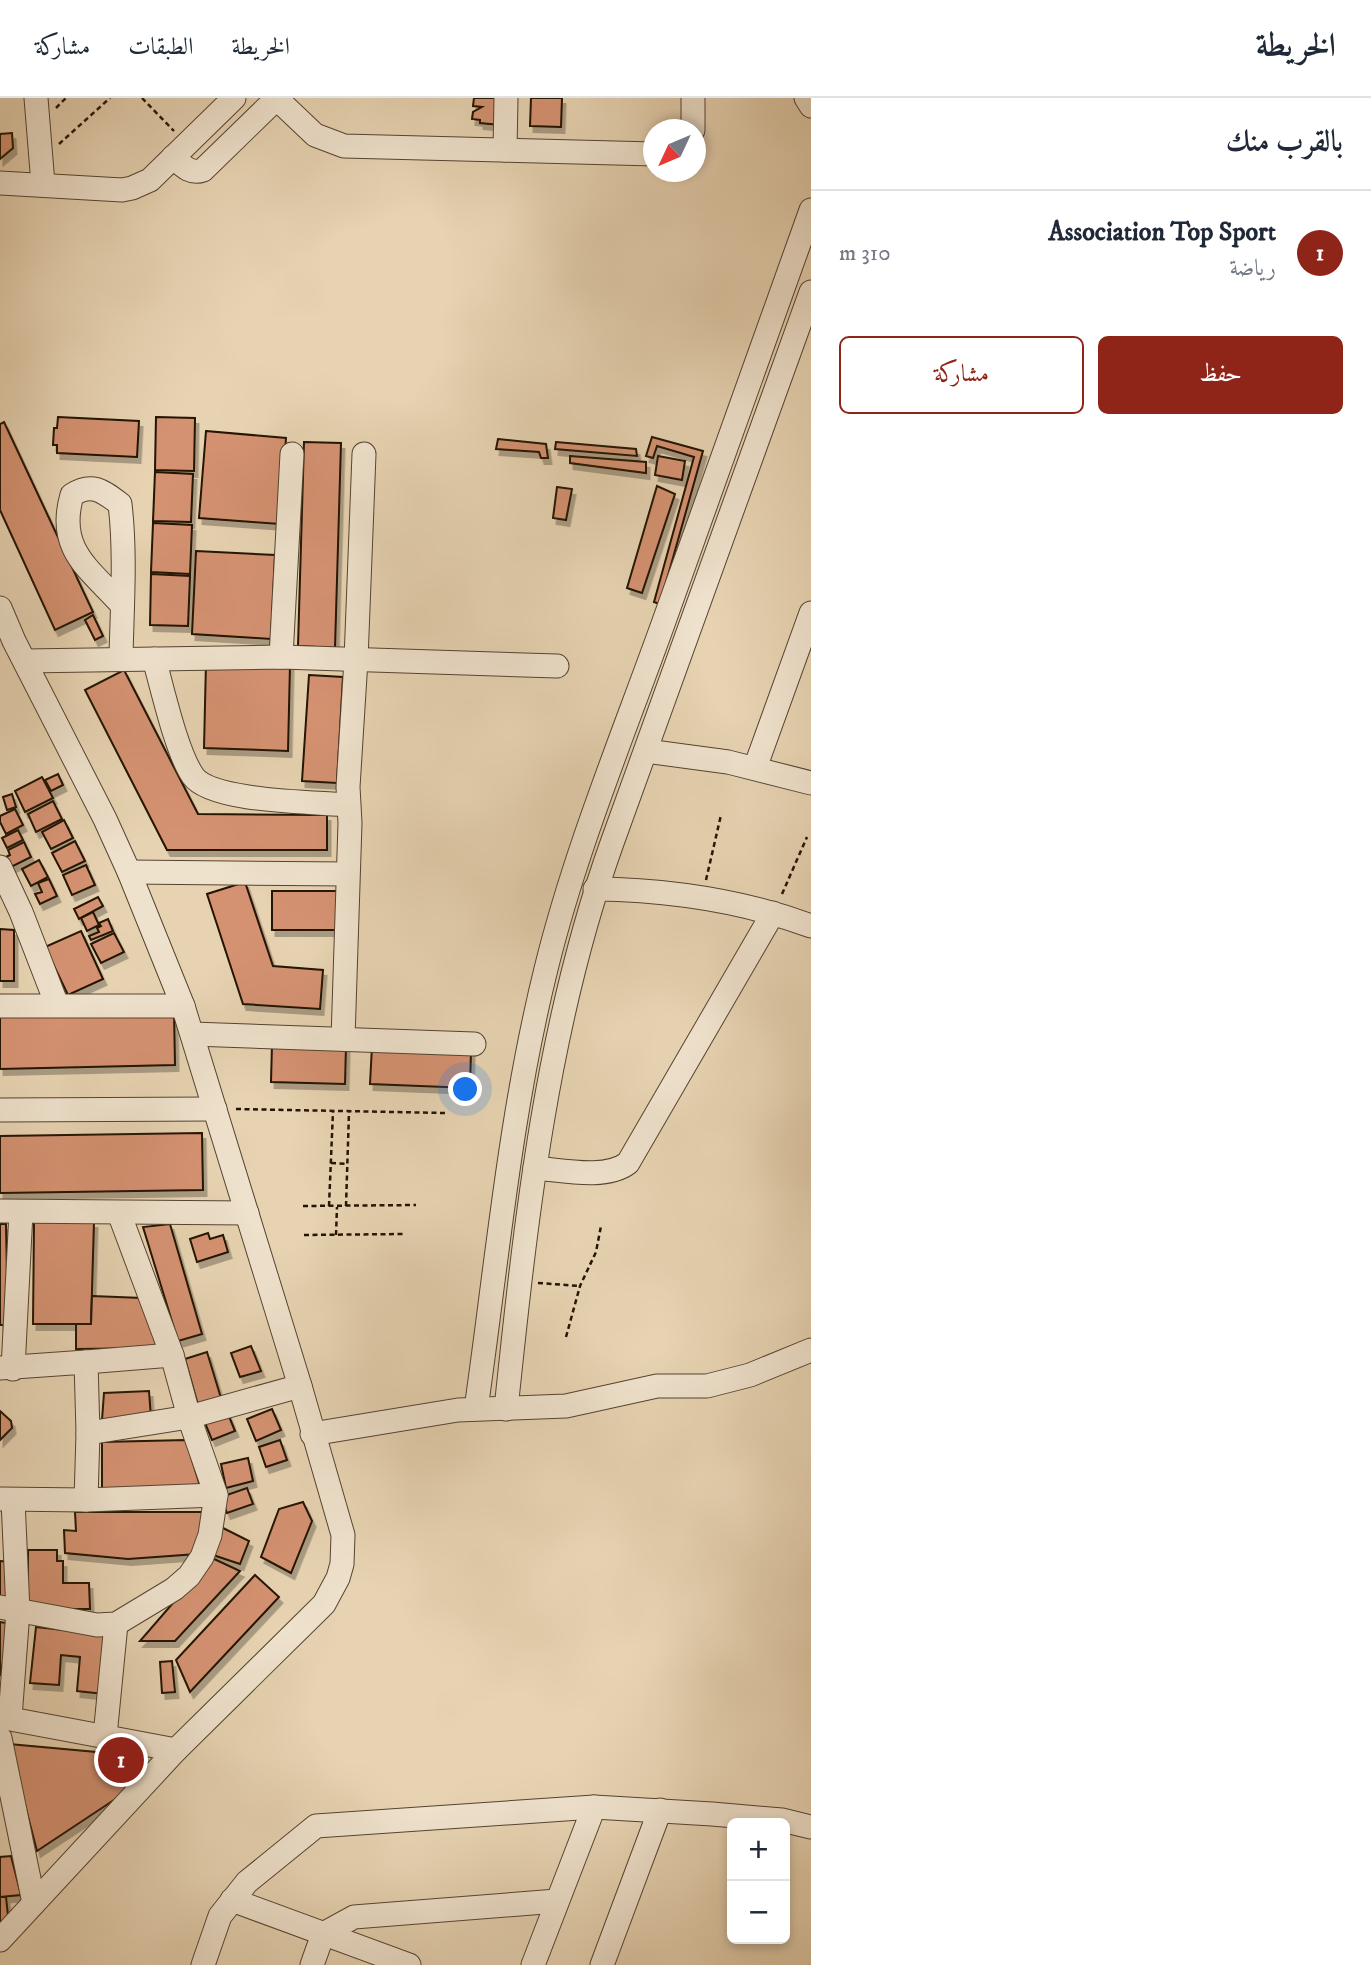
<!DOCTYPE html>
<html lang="ar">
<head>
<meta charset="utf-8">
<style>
	body { margin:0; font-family:"IM FELL DW Pica",Amiri,serif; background:#f2f2f3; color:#1f2937; direction:rtl }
	.controls { position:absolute; right:21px; bottom:21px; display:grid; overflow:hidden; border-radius:10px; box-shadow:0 4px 10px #0003 }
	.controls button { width:63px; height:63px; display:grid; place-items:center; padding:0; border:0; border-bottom:2px solid #e0e1e3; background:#fff; color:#1f2937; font:35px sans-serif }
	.compass { position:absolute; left:643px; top:21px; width:63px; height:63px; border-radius:50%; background:#fff; box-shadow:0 4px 10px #0003; rotate:226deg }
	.you { position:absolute; left:466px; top:992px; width:24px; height:24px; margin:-18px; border:5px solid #fff; border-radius:50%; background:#1a73e8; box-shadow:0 0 0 10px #1a73e833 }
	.badge { display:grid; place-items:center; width:46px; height:46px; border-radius:50%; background:#8f2418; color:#fff; font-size:23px; font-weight:700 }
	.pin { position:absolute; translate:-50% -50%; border:4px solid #fff; box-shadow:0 2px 7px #0006 }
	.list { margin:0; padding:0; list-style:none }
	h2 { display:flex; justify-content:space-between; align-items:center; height:91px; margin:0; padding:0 28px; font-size:30px }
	h2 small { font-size:23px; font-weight:400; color:#747a83 }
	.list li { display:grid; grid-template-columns:46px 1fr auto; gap:21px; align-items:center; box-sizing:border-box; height:126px; padding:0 28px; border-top:2px solid #e0e1e3 }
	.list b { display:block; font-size:26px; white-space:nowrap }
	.list p { margin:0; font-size:23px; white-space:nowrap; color:#747a83 }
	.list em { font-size:23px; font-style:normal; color:#747a83 }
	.actions { display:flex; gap:14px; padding:21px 28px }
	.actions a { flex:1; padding:16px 0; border:2px solid #8f2418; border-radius:10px; text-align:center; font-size:24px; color:#8f2418 }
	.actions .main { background:#8f2418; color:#fff }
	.map { position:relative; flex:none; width:811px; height:1867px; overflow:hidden; direction:ltr }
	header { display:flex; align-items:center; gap:42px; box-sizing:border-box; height:98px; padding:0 35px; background:#fff; border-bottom:2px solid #e0e1e3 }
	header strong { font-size:33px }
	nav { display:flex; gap:38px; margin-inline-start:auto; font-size:24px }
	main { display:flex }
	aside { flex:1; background:#fff }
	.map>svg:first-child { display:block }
</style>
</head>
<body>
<header>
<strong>الخريطة</strong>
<nav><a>الخريطة</a><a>الطبقات</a><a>مشاركة</a></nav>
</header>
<main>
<aside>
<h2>بالقرب منك<small></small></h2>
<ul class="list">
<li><span class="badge">1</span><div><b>Association Top Sport</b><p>رياضة</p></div><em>310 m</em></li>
</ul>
<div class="actions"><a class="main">حفظ</a><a>مشاركة</a></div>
</aside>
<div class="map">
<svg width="811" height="1867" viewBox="0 0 811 1867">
	<defs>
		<filter id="shadow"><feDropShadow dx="3.5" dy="6" stdDeviation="0" flood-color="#0004"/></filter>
	</defs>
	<rect width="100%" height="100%" fill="#e7d3b2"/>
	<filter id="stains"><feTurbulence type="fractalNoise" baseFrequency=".00286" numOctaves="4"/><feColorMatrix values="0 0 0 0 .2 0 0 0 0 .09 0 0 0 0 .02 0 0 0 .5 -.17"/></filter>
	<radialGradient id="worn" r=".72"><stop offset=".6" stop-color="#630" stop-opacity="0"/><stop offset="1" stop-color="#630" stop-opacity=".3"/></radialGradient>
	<!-- building -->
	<g fill="#d59272" stroke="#241304" stroke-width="2" filter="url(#shadow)">
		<polygon points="474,0 502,0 500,27 480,25 480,22 472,21 473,14 482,9 473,8"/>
		<polygon points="531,0 562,0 561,29 530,28"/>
		<polygon points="12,35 13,50 0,61 0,36"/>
		<polygon points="58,319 139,323 137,359 57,355 57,347 53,347 54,330 57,330"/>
		<polygon points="156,319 195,320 194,373 155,372"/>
		<polygon points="4,324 93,514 55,532 0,412 0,326"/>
		<polygon points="206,333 286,340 280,426 199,420"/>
		<polygon points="652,339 703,353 660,506 654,504 694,359 657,348 653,360 646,358"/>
		<polygon points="498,341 546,346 548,360 541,360 539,354 496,351"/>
		<polygon points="304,344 341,345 335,550 298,548"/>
		<polygon points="556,344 636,351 637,358 555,351"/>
		<polygon points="570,358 646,364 646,375 570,365"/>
		<polygon points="658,358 685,363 682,382 655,377"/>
		<polygon points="155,374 193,376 191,424 153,423"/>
		<polygon points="657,388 675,396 642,495 627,490"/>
		<polygon points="557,389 572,391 566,422 553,420"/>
		<polygon points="153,425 192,427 190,476 151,474"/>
		<polygon points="196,453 275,457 271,541 192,536"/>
		<polygon points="151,476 190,478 188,528 150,527"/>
		<polygon points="93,517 103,538 95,542 85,522"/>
		<polygon points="206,564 290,567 288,653 204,650"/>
		<polygon points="124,572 198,716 327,717 327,752 167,752 85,592"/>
		<polygon points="309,577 343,579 337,685 302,683"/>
		<polygon points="58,676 63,687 51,693 45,682"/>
		<polygon points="42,679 53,700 25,714 15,693"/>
		<polygon points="12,696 16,709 7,712 3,699"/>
		<polygon points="53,703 62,721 36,734 28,716"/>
		<polygon points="15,711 23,727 6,736 0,724 0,718"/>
		<polygon points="64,722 73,740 51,751 42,734"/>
		<polygon points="18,732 23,742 7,750 2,740"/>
		<polygon points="75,743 85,763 62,774 52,755"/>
		<polygon points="24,744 31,759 7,771 2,761 10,757 8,752"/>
		<polygon points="39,762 48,779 31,788 22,771"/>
		<polygon points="86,767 95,787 72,797 63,777"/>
		<polygon points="49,781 57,798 40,806 35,796 42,794 38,785"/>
		<polygon points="245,784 273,868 323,872 320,911 243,906 207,796"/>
		<rect x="272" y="793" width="67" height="39"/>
		<polygon points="98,799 103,808 79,821 74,811"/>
		<polygon points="93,814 99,827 87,833 81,820"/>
		<polygon points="108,821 113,833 91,842 89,838 99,834 97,830 101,828 99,825"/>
		<polygon points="0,831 14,832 14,883 0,883"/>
		<polygon points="81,833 103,881 68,897 45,849"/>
		<polygon points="114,835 124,854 101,865 91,846"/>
		<polygon points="174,913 175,967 0,971 0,917"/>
		<polygon points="272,946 346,948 345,986 271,984"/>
		<polygon points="372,948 471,952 470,990 370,986"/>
		<polygon points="202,1035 203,1092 0,1095 0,1038"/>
		<polygon points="34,1124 94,1124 91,1226 33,1226"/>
		<polygon points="0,1126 6,1126 8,1227 0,1227"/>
		<polygon points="170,1126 202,1236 178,1243 143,1129"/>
		<polygon points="208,1135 210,1141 223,1137 228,1154 197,1164 190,1141"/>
		<polygon points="92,1198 142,1200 157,1250 76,1251 76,1226 91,1226"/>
		<polygon points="251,1248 261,1273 240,1279 231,1255"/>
		<polygon points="207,1254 221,1300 198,1307 185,1261"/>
		<polygon points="149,1293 151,1320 102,1322 104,1295"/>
		<polygon points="226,1311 235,1333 212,1342 203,1320"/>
		<polygon points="272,1311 281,1332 256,1343 247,1321"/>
		<polygon points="0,1313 11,1323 12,1330 0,1342"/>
		<polygon points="186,1342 200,1388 102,1392 102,1344"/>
		<polygon points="280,1342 287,1362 266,1369 259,1349"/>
		<polygon points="248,1360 253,1383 226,1390 221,1366"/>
		<polygon points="247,1390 253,1406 227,1415 221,1399"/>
		<polygon points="303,1404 312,1423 291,1475 261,1459 279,1411"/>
		<polygon points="75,1414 204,1414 197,1456 128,1461 65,1455 64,1432 76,1433"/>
		<polygon points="219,1428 249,1443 240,1466 210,1456"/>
		<polygon points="28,1452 57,1452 57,1463 63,1463 63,1485 89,1485 90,1511 28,1511"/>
		<polygon points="212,1460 240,1473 175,1543 140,1543"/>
		<polygon points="0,1463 10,1464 12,1501 0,1498"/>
		<polygon points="255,1477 279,1499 190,1594 176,1562"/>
		<polygon points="0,1524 11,1526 0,1578"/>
		<polygon points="36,1529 110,1537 104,1596 77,1593 80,1559 61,1557 59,1587 30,1585"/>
		<polygon points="172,1563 175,1594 162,1595 160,1564"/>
		<polygon points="9,1646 129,1657 126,1694 37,1753"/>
		<polygon points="11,1758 21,1797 0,1799 0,1759"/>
		<polygon points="0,1799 6,1799 8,1818 0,1827"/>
	</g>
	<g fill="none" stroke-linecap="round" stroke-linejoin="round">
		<!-- minor casing -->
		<g stroke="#554330" stroke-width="25">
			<g id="minor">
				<polyline points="36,0 43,86"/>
				<polyline points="276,0 315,37 344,48 654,56"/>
				<polyline points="693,0 693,32"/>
				<polyline points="806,0 811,8"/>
				<polyline points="505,52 506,0"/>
				<path d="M 173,59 C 182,67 190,77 203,72 L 277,0"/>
				<polyline points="0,85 122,92 132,90 150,82 234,0"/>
				<polyline points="0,510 14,543 105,721 129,774 183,908 300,1288 343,1437 342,1466 338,1480 324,1506 176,1652 0,1842"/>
				<polyline points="281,559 292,356"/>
				<path d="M 121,560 C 122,509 126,457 120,406 C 103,393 92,384 72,397 C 56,452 90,471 122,507"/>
				<path d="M 154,561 C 163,592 176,653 193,678 C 211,704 315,704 348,707"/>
				<polyline points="25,563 281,559 557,568"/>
				<polyline points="646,653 728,664 811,685"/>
				<polyline points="755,670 811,515"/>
				<polyline points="0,769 21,814 57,907"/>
				<polyline points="129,774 347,776"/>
				<path d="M 595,791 C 669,792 741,802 811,828"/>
				<polyline points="0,908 183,908"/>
				<polyline points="192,936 474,946"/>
				<polyline points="343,941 350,725 348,689 356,562 364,356"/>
				<polyline points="0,1012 215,1011"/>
				<path d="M 535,1070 C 562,1072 606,1082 628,1065 L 773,815"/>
				<polyline points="0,1113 247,1115"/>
				<polyline points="86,1264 172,1257"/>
				<polyline points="0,1270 86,1264 88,1335 86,1402 0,1401"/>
				<polyline points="13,1271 21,1114"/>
				<path d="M 476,1311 C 497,1164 510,1016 546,871 C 575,753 622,640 663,526 C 713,388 762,250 811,112"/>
				<path d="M 506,1311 C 526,1119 547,927 612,745 L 811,194"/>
				<polyline points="88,1335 189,1319 300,1288"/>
				<polyline points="312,1336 458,1312 566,1308 657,1288 707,1288 750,1277 811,1252"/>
				<polyline points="86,1402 216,1397"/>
				<polyline points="0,1509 97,1527 116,1526 174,1491 189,1478 202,1459 210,1437 216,1397 189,1319 172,1257 119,1115"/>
				<polyline points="0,1619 176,1652"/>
				<polyline points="10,1620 18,1513 13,1402"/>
				<polyline points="105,1638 116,1526"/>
				<polyline points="0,1640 34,1805"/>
				<polyline points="232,1802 409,1867"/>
				<polyline points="203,1867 220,1818 247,1784 316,1728 594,1709 712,1716 782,1722 811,1729"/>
				<polyline points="312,1867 323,1836 354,1819 557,1803"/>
				<polyline points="533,1867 594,1709"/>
				<polyline points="602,1867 660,1712"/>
			</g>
		</g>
		<!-- path -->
		<g stroke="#241304" stroke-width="2.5" stroke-dasharray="5 3.5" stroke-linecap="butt">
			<polyline points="142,0 174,33"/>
			<polyline points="56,10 66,0"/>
			<polyline points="59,46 110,0"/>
			<polyline points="706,782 721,717"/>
			<polyline points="782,796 807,739"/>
			<polyline points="236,1011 446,1015"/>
			<polyline points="331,1065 348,1066"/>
			<polyline points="303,1108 416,1107"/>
			<polyline points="329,1108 333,1013"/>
			<polyline points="346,1108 349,1014"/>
			<polyline points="304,1137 404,1136"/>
			<polyline points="336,1137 337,1109"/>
			<polyline points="538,1185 580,1188"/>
			<polyline points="566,1239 580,1188 596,1154 601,1128"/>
		</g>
		<!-- minor -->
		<use href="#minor" stroke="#efe2cd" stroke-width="23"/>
	</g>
	<rect width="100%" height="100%" filter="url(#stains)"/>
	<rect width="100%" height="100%" fill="url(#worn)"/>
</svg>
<div class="controls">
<button>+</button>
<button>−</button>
</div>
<svg class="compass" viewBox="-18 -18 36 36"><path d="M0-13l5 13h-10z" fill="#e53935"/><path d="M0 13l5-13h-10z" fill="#747a83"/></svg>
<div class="you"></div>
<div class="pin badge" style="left:121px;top:1662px">1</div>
</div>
</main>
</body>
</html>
